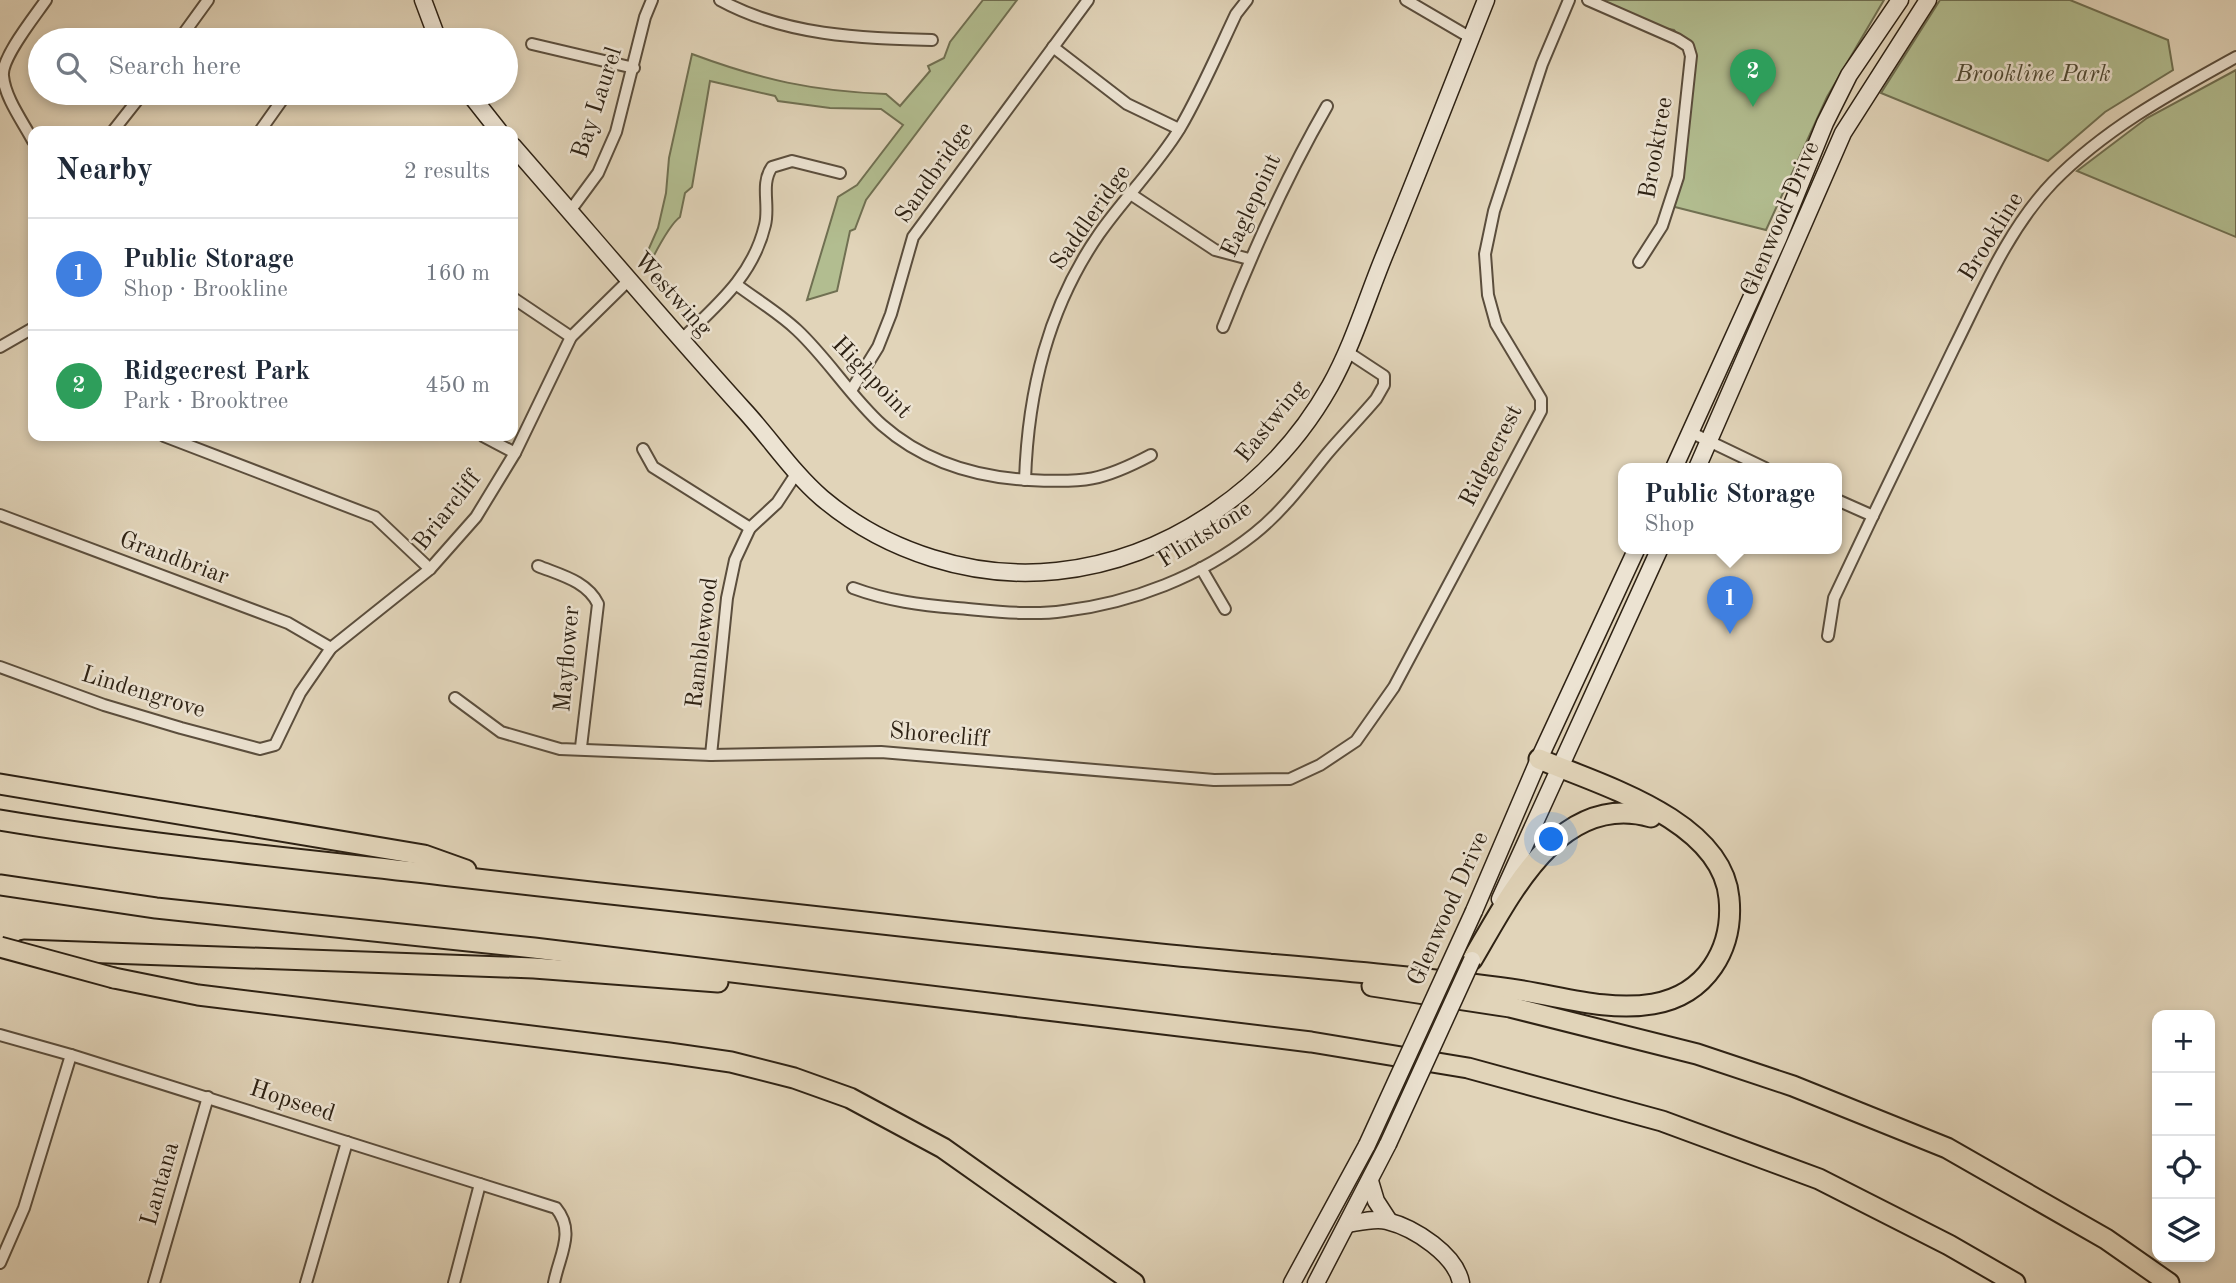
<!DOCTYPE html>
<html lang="en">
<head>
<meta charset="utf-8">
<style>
	body { margin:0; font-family:"Old Standard TT",serif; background:#f2f2f3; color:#1f2937 }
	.controls { position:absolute; right:21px; bottom:21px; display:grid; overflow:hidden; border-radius:14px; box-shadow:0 4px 10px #0003 }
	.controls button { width:63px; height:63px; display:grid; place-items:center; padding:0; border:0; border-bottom:2px solid #e0e1e3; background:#fff; color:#1f2937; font:35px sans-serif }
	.you { position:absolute; left:1552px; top:840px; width:24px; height:24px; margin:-18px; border:5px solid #fff; border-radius:50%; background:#1a73e8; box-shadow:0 0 0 10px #1a73e833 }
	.badge { display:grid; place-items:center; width:46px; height:46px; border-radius:50%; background:#8f2418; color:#fff; font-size:23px; font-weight:700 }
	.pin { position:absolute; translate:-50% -58px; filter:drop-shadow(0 2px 4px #0008) }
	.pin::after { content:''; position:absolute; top:37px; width:24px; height:21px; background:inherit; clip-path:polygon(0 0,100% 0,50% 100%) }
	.popup { position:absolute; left:1618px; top:463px; width:224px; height:91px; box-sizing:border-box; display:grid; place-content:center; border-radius:14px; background:#fff; filter:drop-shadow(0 2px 5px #0005); font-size:23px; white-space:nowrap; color:#747a83 }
	.popup b { font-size:26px; color:#1f2937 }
	.popup::after { content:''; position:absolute; left:50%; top:100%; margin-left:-14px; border:14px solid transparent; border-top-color:#fff }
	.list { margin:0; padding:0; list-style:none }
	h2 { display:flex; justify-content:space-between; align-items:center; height:91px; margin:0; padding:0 28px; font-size:30px }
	h2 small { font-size:23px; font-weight:400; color:#747a83 }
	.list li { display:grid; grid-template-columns:46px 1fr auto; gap:21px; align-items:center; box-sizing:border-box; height:112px; padding:0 28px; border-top:2px solid #e0e1e3 }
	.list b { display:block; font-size:26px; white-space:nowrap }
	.list p { margin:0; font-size:23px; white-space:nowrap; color:#747a83 }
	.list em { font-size:23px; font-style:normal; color:#747a83 }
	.icon { flex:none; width:38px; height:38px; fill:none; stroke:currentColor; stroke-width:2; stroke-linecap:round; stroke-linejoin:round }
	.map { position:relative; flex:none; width:2236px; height:1283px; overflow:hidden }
	.search { position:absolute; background:#fff; box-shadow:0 4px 10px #0003; left:28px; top:28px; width:490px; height:77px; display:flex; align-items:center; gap:18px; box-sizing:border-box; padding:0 24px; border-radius:38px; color:#747a83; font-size:26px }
	.panel { position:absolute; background:#fff; box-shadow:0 4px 10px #0003; left:28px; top:126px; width:490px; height:315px; border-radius:14px }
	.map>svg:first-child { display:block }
</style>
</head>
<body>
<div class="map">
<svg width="2236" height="1283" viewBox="0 0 2236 1283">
	<rect width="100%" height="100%" fill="#e1d4b9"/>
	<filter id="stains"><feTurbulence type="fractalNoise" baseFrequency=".00286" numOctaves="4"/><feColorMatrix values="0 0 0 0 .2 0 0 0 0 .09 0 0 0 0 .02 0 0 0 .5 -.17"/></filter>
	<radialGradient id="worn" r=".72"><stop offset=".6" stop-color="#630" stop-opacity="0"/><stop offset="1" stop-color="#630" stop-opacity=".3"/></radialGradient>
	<!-- green -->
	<g fill="#b2bd90" stroke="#707052" stroke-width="2">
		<path d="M 983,0 L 1017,0 L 866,200 L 855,229 L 850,231 L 837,291 L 807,300 L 838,197 L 857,185 L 903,125 L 881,109 L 830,108 L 778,101 L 775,96 L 710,81 L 692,187 L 685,193 L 680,217 C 670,224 654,255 648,267 L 643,262 L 658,228 L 666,193 L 669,158 L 692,54 C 762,80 812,91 886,94 L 900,106 L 930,71 L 928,66 L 944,58 L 950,42 Z"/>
		<polygon points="1597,0 1884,0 1827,97 1766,230 1667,205 1680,153 1689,49 1674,30 1657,27"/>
		<polygon points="1940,0 2070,0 2168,40 2173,70 2105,112 2048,161 1881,93"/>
		<polygon points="2236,70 2236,237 2077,171 2147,118"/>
	</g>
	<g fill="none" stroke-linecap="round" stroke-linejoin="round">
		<!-- street casing -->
		<g stroke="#5b4e3d" stroke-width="14">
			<g id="street">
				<path d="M 720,0 C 786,36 859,38 932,40"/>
				<polyline points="1406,0 1471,38"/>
				<polyline points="1588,0 1677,39 1688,46 1691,56 1678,177 1662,226 1639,262"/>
				<polyline points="179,40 208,0"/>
				<polyline points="532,44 634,68"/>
				<polyline points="1053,47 1127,104 1179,129"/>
				<polyline points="113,131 143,93"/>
				<polyline points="260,131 287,93"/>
				<path d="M 33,141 C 23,122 5,98 3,76 C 1,58 35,16 46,0"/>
				<polyline points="1132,195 1215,250 1249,259"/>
				<polyline points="570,211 598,173 616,132 645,17 652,0"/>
				<path d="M 737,285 C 757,300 779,313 797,330 C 828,359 851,397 882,425 C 924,462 974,477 1029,480 C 1084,483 1102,481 1151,455"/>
				<polyline points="513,298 571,337"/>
				<path d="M 1223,327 C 1253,251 1286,177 1327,106"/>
				<path d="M 681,340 C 717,305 753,276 765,225 C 770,205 760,184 772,167 L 792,161 L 840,173"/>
				<polyline points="0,347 33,328"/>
				<polyline points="852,389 878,347 891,314 913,237 1088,0"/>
				<polyline points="1690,432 1765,468"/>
				<polyline points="164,436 375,517 430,569"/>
				<polyline points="483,436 515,453"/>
				<polyline points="643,449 653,467 750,528"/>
				<path d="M 1025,480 C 1028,391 1048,308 1099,234 C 1124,198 1157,166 1180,128 C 1201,92 1218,52 1236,14 L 1247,0"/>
				<polyline points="1837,500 1873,516"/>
				<polyline points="0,515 288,623 331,648"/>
				<path d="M 538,566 C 560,575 587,581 598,604 L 581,747"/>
				<polyline points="1201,568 1225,609"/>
				<path d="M 853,588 C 888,601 921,605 957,608 C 992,611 1030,616 1064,611 C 1132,603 1201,576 1254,534 C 1282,512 1304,482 1326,455 C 1342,436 1360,418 1376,399 L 1384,385 L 1384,376 L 1346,351"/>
				<path d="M 1828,636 L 1834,598 C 1873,515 1913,432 1953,350 C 1982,292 2008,229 2053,182 C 2106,128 2171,93 2236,57"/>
				<polyline points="0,667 104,705 181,728 260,749 275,745 300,693 331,648 430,569 476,517 515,453 571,337 628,281"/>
				<polyline points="455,698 501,732 560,749 711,755 881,752 1214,780 1290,779 1320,765 1356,741 1394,687 1541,411 1541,399 1496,324 1488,295 1485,254 1494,211 1542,64 1569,0"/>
				<polyline points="711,755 727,598 735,560 750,528 777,503 796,474"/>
				<path d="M 0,1035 L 71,1055 L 556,1208 C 576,1232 559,1256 554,1283"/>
				<polyline points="0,1263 24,1208 71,1055"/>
				<polyline points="154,1283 208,1097"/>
				<polyline points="306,1283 347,1142"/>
				<polyline points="454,1283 480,1184"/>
			</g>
		</g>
		<!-- secondary casing -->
		<g stroke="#2e2214" stroke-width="19">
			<g id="secondary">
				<polyline points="423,0 438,40"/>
				<polyline points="469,93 499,131"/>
				<path d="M 513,146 C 590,234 665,323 743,409 C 770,438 792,472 822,498 C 886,552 974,580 1057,571 C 1171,559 1274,485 1330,386 C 1354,343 1368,294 1387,249 C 1421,166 1453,83 1486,0"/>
				<polyline points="1674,468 1778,239 1825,123 1849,75 1900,0"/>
				<polyline points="1697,468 1843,133 1928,0"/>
				<polyline points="1500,899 1660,548"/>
				<polyline points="1474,911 1539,759 1637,548"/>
				<polyline points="1370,1181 1376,1201 1389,1221"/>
				<path d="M 1348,1224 C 1360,1222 1375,1218 1387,1221 C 1415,1228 1456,1255 1461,1283"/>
				<polyline points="1292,1283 1367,1145"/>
				<polyline points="1316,1283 1388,1144"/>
			</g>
		</g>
		<!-- highway casing -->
		<g stroke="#2e2214" stroke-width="23">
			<g id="highway">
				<polyline points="0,784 424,855 466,870"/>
				<path d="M 0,820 C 150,845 301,859 451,876 C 544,887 636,897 729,907 C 873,923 1016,939 1160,954 C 1236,962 1311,967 1387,975 C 1428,979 1469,983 1510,989 C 1557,995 1605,1012 1653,1004 C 1706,995 1734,949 1729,898 C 1722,820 1601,785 1539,759"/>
				<polyline points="0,885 156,908 534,948 1311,1042 1468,1068 1662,1121 1819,1179 1949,1245 2015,1283"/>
				<polyline points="24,950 534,968 718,982"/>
				<path d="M 1472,960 C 1510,896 1559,791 1651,817"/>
				<polyline points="114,978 198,995 669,1053 731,1062 794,1078 850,1098 943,1148 1134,1283"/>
				<polyline points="1372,986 1510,1007 1697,1054 1793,1086 1947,1148 2106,1239 2169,1283"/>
			</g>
		</g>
		<!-- street -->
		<use href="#street" stroke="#ece3d2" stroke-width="10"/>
		<!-- secondary -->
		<use href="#secondary" stroke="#ece3d2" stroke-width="16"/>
		<!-- highway -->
		<use href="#highway" stroke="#e1d4b9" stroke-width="19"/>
		<!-- secondary-bridge casing -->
		<g stroke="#2e2214" stroke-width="19" stroke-linecap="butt">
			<g id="secondary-bridge">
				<polyline points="1388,1144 1472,960"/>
				<polyline points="1367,1145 1474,911"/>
			</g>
		</g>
		<!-- highway-bridge casing -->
		<g stroke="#2e2214" stroke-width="23" stroke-linecap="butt">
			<polyline id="highway-bridge" points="0,947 114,978"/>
		</g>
		<!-- secondary-bridge -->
		<use href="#secondary-bridge" stroke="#ece3d2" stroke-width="16"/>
		<!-- highway-bridge -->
		<use href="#highway-bridge" stroke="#e1d4b9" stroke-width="19"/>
	</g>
	<g text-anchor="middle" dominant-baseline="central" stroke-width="5" stroke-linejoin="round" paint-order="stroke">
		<!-- park labels -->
		<g font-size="24" font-style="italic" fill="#4f4933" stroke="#ece3d2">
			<text x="2033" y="75">Brookline Park</text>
		</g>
		<!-- street labels -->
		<g font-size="24" fill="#2e2214" stroke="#ece3d2">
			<text transform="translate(598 103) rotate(-72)">Bay Laurel</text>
			<text transform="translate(1657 148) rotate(-80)">Brooktree</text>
			<text transform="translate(935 173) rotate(-55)">Sandbridge</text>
			<text transform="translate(1252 206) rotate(-65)">Eaglepoint</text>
			<text transform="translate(1091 218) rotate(-55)">Saddleridge</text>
			<text transform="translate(1781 219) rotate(-67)">Glenwood Drive</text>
			<text transform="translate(1992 237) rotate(-58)">Brookline</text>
			<text transform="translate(672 295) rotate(48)">Westwing</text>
			<text transform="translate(871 378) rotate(46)">Highpoint</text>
			<text transform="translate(1272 422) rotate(-51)">Eastwing</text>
			<text transform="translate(1492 456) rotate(-63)">Ridgecrest</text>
			<text transform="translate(448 511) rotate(-52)">Briarcliff</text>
			<text transform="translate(1205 535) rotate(-32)">Flintstone</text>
			<text transform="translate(174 559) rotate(20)">Grandbriar</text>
			<text transform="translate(703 643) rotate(-83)">Ramblewood</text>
			<text transform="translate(568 659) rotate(-85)">Mayflower</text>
			<text transform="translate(143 693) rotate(17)">Lindengrove</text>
			<text transform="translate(939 736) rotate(5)">Shorecliff</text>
			<text transform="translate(1449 909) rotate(-66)">Glenwood Drive</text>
			<text transform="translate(292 1102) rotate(18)">Hopseed</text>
			<text transform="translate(161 1184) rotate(-74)">Lantana</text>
		</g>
	</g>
	<rect width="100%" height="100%" filter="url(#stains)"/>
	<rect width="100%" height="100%" fill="url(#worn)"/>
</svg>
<div class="controls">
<button>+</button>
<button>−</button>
<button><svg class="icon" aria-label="locate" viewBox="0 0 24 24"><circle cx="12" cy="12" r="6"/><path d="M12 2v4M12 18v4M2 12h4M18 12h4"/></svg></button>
<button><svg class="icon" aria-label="layers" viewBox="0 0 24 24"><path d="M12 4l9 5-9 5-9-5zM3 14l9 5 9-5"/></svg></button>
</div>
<div class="you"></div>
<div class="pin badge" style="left:1730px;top:634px;background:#3f7fe0">1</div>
<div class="popup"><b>Public Storage</b>Shop</div>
<div class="pin badge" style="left:1753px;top:107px;background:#2e9e5b">2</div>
<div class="search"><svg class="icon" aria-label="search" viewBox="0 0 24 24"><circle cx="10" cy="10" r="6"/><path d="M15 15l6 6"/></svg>Search here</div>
<section class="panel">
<h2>Nearby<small>2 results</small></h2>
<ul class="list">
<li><span class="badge" style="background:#3f7fe0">1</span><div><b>Public Storage</b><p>Shop · Brookline</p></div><em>160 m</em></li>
<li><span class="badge" style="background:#2e9e5b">2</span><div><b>Ridgecrest Park</b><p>Park · Brooktree</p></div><em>450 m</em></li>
</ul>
</section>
</div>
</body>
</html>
